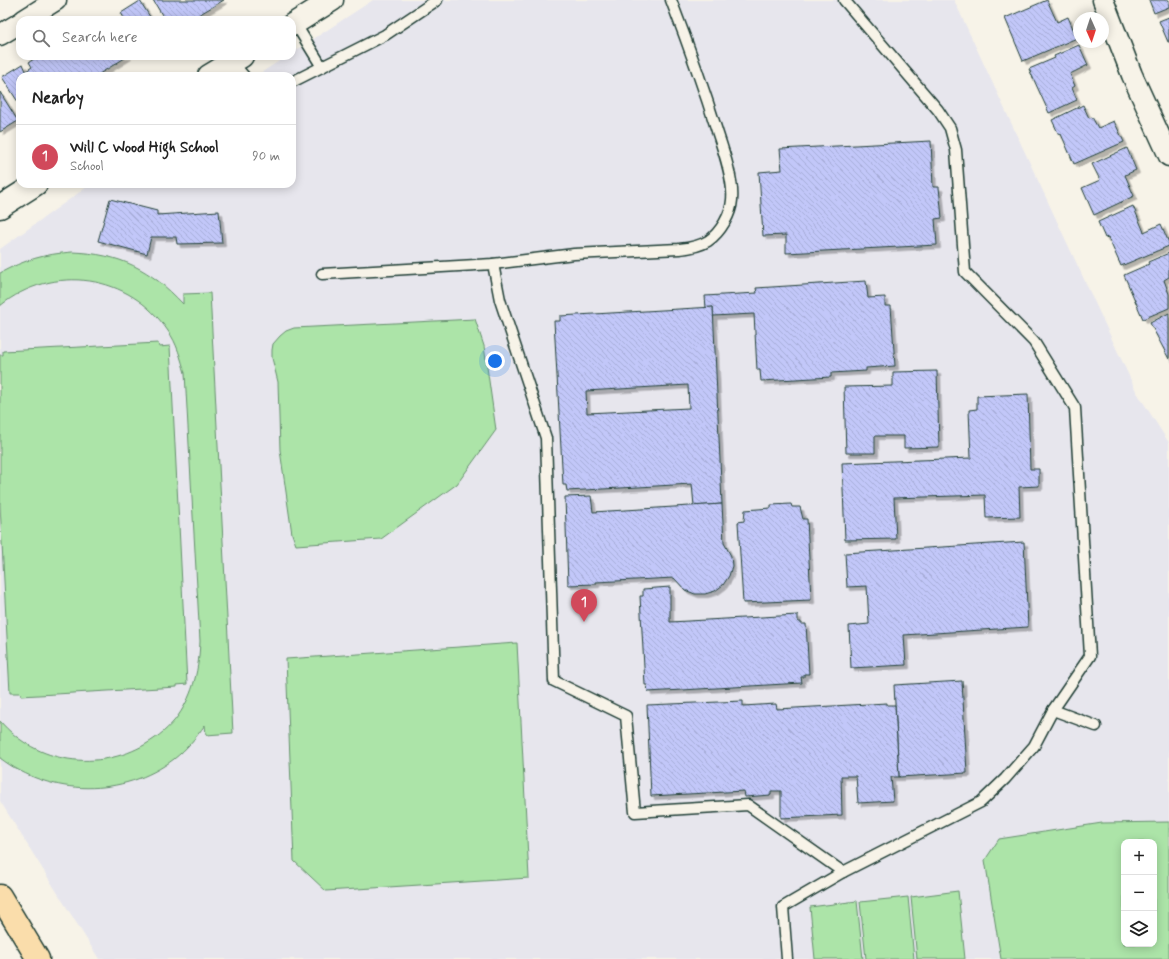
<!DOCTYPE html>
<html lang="en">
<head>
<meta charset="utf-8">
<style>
	body { margin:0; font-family:Mynerve,sans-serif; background:#f2f2f2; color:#222 }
	.controls { position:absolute; right:12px; bottom:12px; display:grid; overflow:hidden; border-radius:8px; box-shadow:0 2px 10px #0003 }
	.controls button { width:36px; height:36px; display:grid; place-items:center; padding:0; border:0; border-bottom:1px solid #e0e0e0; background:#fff; color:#222; font:20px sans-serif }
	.compass { position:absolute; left:1073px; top:12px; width:36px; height:36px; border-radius:50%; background:#fff; box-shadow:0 2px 10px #0003; rotate:177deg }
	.you { position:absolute; left:495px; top:361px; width:14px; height:14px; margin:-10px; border:3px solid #fff; border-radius:50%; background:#1a73e8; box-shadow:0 0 0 6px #1a73e833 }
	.badge { display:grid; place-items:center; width:26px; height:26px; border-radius:50%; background:#d1495b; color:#fff; font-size:13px; font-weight:700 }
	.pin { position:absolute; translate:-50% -33px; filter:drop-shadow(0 1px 2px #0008) }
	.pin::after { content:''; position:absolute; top:21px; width:14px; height:12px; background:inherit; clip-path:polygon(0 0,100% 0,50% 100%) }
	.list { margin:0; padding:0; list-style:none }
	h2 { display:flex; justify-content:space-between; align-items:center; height:52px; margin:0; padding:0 16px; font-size:17px }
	h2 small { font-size:13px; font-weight:400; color:#767676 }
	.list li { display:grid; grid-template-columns:26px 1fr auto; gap:12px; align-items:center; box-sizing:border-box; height:64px; padding:0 16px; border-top:1px solid #e0e0e0 }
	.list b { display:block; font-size:15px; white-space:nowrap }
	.list p { margin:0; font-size:13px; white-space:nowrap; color:#767676 }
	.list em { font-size:13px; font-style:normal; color:#767676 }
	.icon { flex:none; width:22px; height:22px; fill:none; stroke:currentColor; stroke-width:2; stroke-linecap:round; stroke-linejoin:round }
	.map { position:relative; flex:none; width:1169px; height:959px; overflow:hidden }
	.search { position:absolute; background:#fff; box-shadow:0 2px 10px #0003; left:16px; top:16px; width:280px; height:44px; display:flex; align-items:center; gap:10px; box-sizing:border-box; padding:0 14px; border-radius:12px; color:#767676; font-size:15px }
	.panel { position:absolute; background:#fff; box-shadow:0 2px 10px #0003; left:16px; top:72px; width:280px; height:116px; border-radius:12px }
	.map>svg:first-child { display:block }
</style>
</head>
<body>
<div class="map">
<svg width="1169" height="959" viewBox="0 0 1169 959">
	<defs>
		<pattern id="building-back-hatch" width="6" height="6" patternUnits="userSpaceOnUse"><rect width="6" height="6" fill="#c2c7f9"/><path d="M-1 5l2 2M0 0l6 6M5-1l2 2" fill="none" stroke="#a6acd6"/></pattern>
		<filter id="shadow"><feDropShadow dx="3.5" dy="3.5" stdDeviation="0" flood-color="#0004"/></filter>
	</defs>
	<rect width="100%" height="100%" fill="#f7f3e8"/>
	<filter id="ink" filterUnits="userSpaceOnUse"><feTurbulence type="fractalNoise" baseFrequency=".025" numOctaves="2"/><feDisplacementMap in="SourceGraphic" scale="8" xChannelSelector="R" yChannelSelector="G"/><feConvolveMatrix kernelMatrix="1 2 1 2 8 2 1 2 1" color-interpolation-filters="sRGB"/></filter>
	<g filter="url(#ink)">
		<!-- built -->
		<path fill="#e7e6ed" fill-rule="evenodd" d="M 373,0 L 954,0 L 1136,391 L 1169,443 L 1169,959 L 99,959 L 0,801 L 0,249 L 91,184 L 292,184 L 292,76 L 256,76 L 287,56 L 292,56 L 292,53 ZM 1124,842 L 1154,842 L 1154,944 L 1124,944 Z"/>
		<!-- pitch -->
		<g fill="#ace4a8" stroke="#66906e" fill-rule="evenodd">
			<path d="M 72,252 C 121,254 150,269 183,304 L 183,294 L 210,293 L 233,733 L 206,735 L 205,725 C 196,737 187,749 174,759 C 123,798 51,797 0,758 L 0,721 C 37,764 98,772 146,744 C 158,737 170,727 178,716 C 194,693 199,668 200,641 L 185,373 C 181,359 177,343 168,331 C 130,274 53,263 0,306 L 0,273 C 24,260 45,254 72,252 Z"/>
			<polygon points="475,319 484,346 496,430 457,484 381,539 296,545 292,534 280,450 278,382 272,358 272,350 273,344 280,336 286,331 294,328"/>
			<polygon points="158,343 159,347 170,346 187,684 177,685 177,687 21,696 20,693 10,693 0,506 0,355 3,355 3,351"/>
			<polygon points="517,643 529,878 326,891 294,861 286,659"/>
			<path d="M 1169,822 L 1169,959 L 1001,959 L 985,860 L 999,839 L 1102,823 ZM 1124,842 L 1154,842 L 1154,944 L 1124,944 Z"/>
			<polygon points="958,891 965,959 917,959 911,897"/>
			<polygon points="908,897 914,959 866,959 860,902"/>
			<polygon points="857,901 863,959 815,959 810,907"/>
		</g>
		<!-- building -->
		<g fill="url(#building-back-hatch)" stroke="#1f3d34" fill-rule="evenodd" filter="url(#shadow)">
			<polygon points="153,0 224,0 190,20 165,20"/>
			<polygon points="1047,0 1057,22 1068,17 1077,38 1023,61 1005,18"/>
			<polygon points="1149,0 1169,0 1169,7 1154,13"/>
			<polygon points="140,1 152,20 121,20 124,18 121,13"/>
			<polygon points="1169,17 1169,42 1168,42 1159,21"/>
			<polygon points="1079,45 1088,65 1070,74 1075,86 1072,88 1077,100 1049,113 1029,69 1055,58 1054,56"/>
			<polygon points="39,56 128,56 96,76 20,76 20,105 2,77 23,64 26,71 32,67 29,62"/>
			<polygon points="0,92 18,121 0,132"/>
			<polygon points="1083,105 1089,118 1092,117 1098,128 1114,121 1124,142 1074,164 1061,134 1059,135 1052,120"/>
			<polygon points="931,141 933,187 939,187 942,218 935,219 937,245 786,253 786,235 763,236 759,172 782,170 780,149"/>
			<polygon points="1127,148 1136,170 1125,175 1134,196 1094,215 1082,188 1100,180 1092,164"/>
			<polygon points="110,199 157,211 157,215 219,211 222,243 177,244 176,237 151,237 147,254 98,241"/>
			<polygon points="1133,206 1144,232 1161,224 1169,243 1169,246 1121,266 1108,237 1105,238 1098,222"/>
			<polygon points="1169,253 1169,277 1164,280 1169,294 1169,308 1143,319 1124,275 1149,264 1148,262"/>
			<polygon points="866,281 868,298 885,297 885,306 891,306 895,366 866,368 866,371 831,373 831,377 761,381 760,370 757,370 754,314 713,316 713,307 706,308 705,296 757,293 756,288"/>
			<path d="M 713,307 L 722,504 L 694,506 L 692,484 L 567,491 L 566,485 L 563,485 L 554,321 L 560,321 L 560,316 ZM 688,385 L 689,408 L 587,413 L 586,391 Z"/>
			<polygon points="1169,313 1169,359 1150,323"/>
			<polygon points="937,371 939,447 904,448 904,436 875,436 875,453 846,453 844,387 893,386 893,372"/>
			<polygon points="1028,394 1030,469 1039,469 1039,486 1019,487 1020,517 986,518 985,495 894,498 896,539 845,540 842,463 971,458 969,410 977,409 977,396"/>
			<polygon points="591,496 593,512 722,504 724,543 731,556 732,566 729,576 723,585 715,591 705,594 695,594 685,590 674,578 596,582 596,584 568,585 565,497"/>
			<polygon points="791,504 792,507 800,507 803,519 807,519 811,600 743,603 738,522 744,521 745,510 771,508 771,505"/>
			<polygon points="1024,542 1028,627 904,635 906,665 851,668 849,626 869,624 867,586 847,587 845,553"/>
			<polygon points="670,587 670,622 798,615 798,622 801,622 801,624 806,624 809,674 804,674 804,677 801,677 802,683 648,692 647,685 645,685 640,596 643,596 643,589"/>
			<polygon points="962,681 967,773 899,777 894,685"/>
			<polygon points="743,701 743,706 776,704 777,709 887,703 887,705 895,705 899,777 891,777 893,801 858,803 856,776 841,776 842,815 781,818 781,791 771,791 771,795 745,797 744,791 651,796 647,705"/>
		</g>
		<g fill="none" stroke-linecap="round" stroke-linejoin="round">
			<!-- service casing -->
			<g stroke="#1f3d34" stroke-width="13">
				<g id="service">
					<polyline points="295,23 322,67"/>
					<polyline points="232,62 244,76"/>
					<polyline points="292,82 385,35 437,0"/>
					<polyline points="493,264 500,300 546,438 554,681 626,716 635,812 748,805 843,872"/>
					<path d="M 322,274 L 493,264 L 574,254 L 679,249 C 689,248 700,246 708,241 C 721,232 731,214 732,200 C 734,182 724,152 718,134 C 704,89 688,44 671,0"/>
					<polyline points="1053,710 1096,726"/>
					<polyline points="787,959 783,907 843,872 981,802 1005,779 1034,746 1053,710 1090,656 1075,408 1034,342 965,272 956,150 950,128 938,110 844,0"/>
				</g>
			</g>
			<!-- minor casing -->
			<g stroke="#1f3d34" stroke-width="23">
				<g id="minor">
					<polyline points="1103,0 1132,75 1169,156"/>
					<polyline points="24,20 56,0"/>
					<polyline points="0,35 20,23"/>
				</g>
			</g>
			<!-- tertiary casing -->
			<g stroke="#1f3d34" stroke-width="25">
				<g id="tertiary">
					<polyline points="292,25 332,0"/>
					<polyline points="209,76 242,56"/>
					<polyline points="0,207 36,184"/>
				</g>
			</g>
			<!-- primary casing -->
			<g stroke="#1f3d34" stroke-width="25">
				<polyline id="primary" points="0,896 38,959"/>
			</g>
			<!-- service -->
			<use href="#service" stroke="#f7f3e8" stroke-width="10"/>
			<!-- minor -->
			<use href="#minor" stroke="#f7f3e8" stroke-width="20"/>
			<!-- tertiary -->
			<use href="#tertiary" stroke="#f7f3e8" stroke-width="22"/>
			<!-- primary -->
			<use href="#primary" stroke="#faddab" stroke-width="22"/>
		</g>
	</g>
</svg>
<div class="controls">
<button>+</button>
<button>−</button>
<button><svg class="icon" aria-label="layers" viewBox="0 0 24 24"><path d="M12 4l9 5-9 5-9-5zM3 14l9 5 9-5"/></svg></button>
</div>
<svg class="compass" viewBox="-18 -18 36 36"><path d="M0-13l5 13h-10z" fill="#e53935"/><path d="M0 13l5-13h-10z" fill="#767676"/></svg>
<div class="you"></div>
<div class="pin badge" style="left:584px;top:622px">1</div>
<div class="search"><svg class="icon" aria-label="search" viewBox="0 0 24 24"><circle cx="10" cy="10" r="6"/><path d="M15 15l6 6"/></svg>Search here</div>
<section class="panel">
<h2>Nearby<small></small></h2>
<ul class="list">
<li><span class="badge">1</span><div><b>Will C Wood High School</b><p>School</p></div><em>90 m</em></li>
</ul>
</section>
</div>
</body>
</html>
